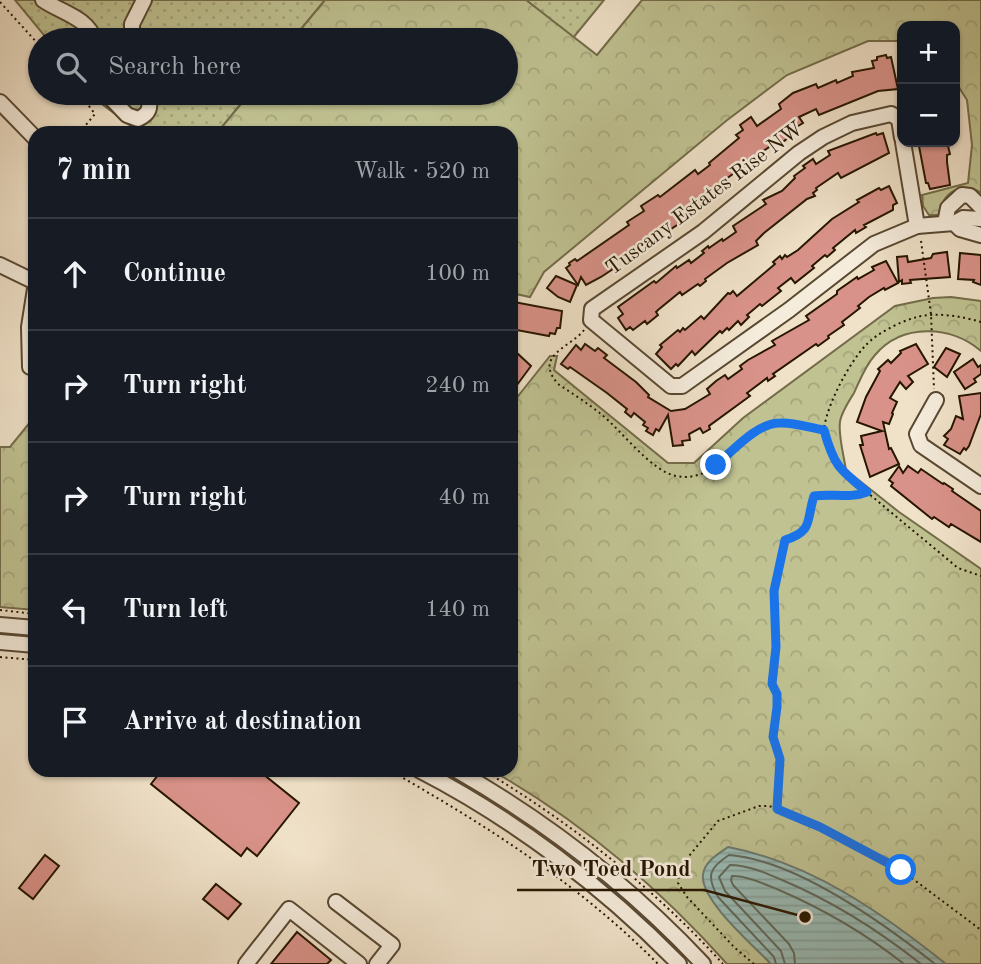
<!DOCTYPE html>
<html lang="en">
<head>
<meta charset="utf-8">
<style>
	body { margin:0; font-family:"Old Standard TT",serif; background:#20242c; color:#f1f3f6 }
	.controls { position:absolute; right:21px; top:21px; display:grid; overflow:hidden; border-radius:14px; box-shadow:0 2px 5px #0004 }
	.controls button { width:63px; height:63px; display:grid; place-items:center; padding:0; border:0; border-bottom:2px solid #363941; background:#171b24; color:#f1f3f6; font:35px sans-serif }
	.stop { position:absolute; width:21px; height:21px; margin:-16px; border:5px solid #1a73e8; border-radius:50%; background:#fff }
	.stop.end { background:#1a73e8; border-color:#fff; box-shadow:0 2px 7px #0008 }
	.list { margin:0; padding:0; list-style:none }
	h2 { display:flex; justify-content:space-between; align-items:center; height:91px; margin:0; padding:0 28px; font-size:30px }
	h2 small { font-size:23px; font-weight:400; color:#9ea1a6 }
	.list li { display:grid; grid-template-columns:46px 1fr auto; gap:21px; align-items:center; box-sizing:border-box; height:112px; padding:0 28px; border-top:2px solid #363941 }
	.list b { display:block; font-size:26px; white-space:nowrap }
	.list em { font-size:23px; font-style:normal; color:#9ea1a6 }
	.icon { flex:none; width:38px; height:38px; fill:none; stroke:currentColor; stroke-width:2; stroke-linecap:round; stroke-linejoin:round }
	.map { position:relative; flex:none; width:981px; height:964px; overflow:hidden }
	.search { position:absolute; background:#171b24; box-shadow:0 2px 5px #0004; left:28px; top:28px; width:490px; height:77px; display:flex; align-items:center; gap:18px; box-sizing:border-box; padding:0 24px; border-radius:38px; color:#9ea1a6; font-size:26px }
	.panel { position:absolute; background:#171b24; box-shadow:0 2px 5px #0004; left:28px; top:126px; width:490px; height:651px; border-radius:21px }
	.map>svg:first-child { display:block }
</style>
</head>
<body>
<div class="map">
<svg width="981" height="964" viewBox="0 0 981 964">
	<defs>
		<pattern id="grass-dots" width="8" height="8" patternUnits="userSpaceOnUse" patternTransform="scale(1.75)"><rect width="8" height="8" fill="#c0c292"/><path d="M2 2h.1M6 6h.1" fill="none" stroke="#a5a67c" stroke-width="1.8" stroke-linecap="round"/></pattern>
		<pattern id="park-crowns" width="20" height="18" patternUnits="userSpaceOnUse" patternTransform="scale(1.75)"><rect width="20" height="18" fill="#c0c292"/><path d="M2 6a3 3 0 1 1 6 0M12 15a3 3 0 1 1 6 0" fill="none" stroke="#a5a67c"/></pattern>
		<pattern id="water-rules" width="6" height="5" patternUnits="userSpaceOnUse" patternTransform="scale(1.75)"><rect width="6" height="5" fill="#9abdb8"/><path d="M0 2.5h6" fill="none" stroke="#85a29c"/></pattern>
	</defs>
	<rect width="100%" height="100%" fill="#f0e2c9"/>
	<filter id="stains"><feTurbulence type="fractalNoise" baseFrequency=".00286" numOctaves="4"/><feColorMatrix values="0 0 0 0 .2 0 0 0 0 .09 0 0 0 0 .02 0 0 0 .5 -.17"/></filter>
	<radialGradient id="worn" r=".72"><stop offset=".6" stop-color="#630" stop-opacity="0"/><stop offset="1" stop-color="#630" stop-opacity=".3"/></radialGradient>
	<!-- grass -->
	<g fill="url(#grass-dots)" stroke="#736c49" stroke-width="2">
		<polygon points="15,0 325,0 292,40 48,40"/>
		<polygon points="526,0 604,0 573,38"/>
		<polygon points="91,93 250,93 217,133 140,133 98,101"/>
	</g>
	<!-- park -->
	<g fill="url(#park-crowns)" stroke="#736c49" stroke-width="2">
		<path d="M 325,0 L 526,0 L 597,55 L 642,0 L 981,0 L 981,193 C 963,180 940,193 940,215 L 929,215 L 923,206 L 922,195 L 968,183 L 972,145 L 967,100 L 955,81 L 955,26 L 902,26 L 902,41 L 868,41 L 787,75 L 726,121 L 544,272 L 530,297 L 511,293 L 511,133 L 217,133 L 250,93 L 506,93 L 506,40 L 292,40 Z"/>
		<path d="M 951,297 L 981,301 L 981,351 C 951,325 902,323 875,355 C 865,366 860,380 854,393 C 849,401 841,413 840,422 C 838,434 844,457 846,470 L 899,512 L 981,569 L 981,964 L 727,964 C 660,889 579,820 491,770 L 511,770 L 511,405 L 550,356 L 557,356 L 554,370 L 668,463 L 694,463 L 743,418 L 895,306 L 933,298 Z"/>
		<polygon points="35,416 35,610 0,607 0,447 10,447"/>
	</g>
	<!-- water -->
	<path fill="url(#water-rules)" stroke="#6c7a6e" stroke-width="2" d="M 728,847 C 811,863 881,912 946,964 L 771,964 C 754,946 700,900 703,875 C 704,862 718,854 728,847 Z"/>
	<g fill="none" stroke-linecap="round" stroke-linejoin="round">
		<!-- shore -->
		<g stroke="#60695c" stroke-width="2">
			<path d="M 776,964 L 774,957 L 718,897 C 706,876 709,868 729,855 C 795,860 883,923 935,964"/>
			<path d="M 785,964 L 781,951 L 725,891 L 719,877 L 730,865 C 748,865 766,873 782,880 C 832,901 878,930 921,964"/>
			<path d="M 795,964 L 794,953 L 789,944 L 733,885 L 731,880 L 732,876 C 748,876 764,884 779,890 C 823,909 866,934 904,964"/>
		</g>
	</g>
	<!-- building -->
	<g fill="#d99289" stroke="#261500" stroke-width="2">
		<polygon points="886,55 887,58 891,57 898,89 878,91 819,115 816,109 799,117 803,123 790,131 791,133 788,138 780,144 778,141 762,152 765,158 756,164 742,172 740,169 726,179 730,185 714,198 691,212 692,215 668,231 666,227 650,238 653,243 645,248 628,259 622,256 610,264 613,269 601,277 586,285 581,277 578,285 566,268 570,265 569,263 575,259 577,261 580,259 629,225 627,222 644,211 641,206 658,195 660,197 695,170 698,174 710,165 709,163 739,138 736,135 743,130 740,125 751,117 757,126 781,109 779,104 793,93 816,84 818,88 836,80 837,83 853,76 852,72 874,68 872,61 877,60 877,57"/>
		<polygon points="876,133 877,135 883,133 889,153 841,178 838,173 816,188 817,190 813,193 815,196 807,199 764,233 756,241 758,245 727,263 705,279 706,281 700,286 698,284 682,295 680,292 658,310 656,312 658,315 647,324 645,321 633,330 630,327 626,330 618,318 623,314 618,307 654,281 656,283 676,266 677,268 689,260 691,263 704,253 702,251 708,246 709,248 722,239 723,241 736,232 733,226 766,204 763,200 782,191 795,178 794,176 805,168 803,166 813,159 816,164 830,155 828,151"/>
		<polygon points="922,142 947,142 950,154 947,155 947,162 950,185 930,189 928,183 926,183 919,146 923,145"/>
		<polygon points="889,186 897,203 893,205 893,210 864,225 866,227 856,233 855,230 833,248 835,250 827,257 825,255 812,266 814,268 795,283 791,278 778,288 781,291 762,306 760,304 747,315 749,317 741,325 738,321 729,330 727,328 722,333 720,331 695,355 692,351 678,366 676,364 671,369 656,354 662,347 660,345 678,330 680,332 683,328 685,330 701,316 704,319 728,293 730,294 733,291 737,296 775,264 773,262 780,256 782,259 785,255 787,257 798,250 832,219 859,202 857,200 879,188 881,190"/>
		<polygon points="947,252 950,277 910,280 911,283 902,284 902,280 899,282 897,257 907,256 908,262 931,258 933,254"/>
		<polygon points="960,253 981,255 981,285 973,282 974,280 958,279"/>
		<polygon points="886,261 898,283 885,290 884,288 869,297 858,306 860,308 842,322 844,325 828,336 829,338 818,346 816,344 773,374 775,376 768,381 767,378 747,393 750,396 709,426 710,429 703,433 700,428 689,434 690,440 682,441 683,445 673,446 668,415 659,431 656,429 653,435 646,431 648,428 643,425 645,422 634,413 631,417 625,412 627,409 607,393 570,367 568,369 561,364 576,345 581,350 585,344 595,351 598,348 607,355 604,358 636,382 649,395 648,397 671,411 685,409 710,394 707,389 716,381 725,375 728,379 742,369 740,366 748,360 775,345 772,341 809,320 806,316 837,294 837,291 857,277 858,279 874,270 872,267"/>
		<polygon points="556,276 577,285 570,302 558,297 547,288"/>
		<polygon points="514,302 562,311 560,328 557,328 555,334 550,333 549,336 511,329 511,308 513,308"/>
		<polygon points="916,344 928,364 908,376 913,382 906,389 900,382 890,398 897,402 892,413 893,414 889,424 883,422 889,449 891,448 899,464 870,477 860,445 863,445 861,436 882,431 857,422 866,397 880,371 878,369 888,360 891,363 901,353 900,351"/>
		<polygon points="946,348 960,354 947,377 934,367"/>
		<polygon points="511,354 516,358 518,354 531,366 511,393"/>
		<polygon points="973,359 978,367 981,365 981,374 974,379 976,382 965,389 954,372"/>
		<polygon points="981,393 981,414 969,446 966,450 964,448 960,454 944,445 948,439 944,436 951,429 956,416 963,419 959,396"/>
		<polygon points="899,466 903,473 908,466 918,473 921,469 943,484 944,483 953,489 952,491 981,511 981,542 951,524 949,527 934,517 932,519 891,486 893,483 889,480"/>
		<polygon points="162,770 258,770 299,803 257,856 247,848 241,856 151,784"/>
		<polygon points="45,855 59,866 33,899 19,888"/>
		<polygon points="216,884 241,904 228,919 203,899"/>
		<polygon points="297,932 331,960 327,964 271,964"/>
	</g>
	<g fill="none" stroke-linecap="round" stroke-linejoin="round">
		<!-- minor casing -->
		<g stroke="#584832" stroke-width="18">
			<g id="minor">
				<path d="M 43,0 C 60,12 89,18 94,40"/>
				<polyline points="132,40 132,24 144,0"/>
				<path d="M 106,93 L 127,115 L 138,119 C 151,113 150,107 149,93"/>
				<polyline points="0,102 35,138"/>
				<polyline points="902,138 899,119 891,114 852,123 823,137 799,153 703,232 592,309 591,320 671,386 682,386 789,310 874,244 917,226 954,223 963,218 981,219"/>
				<polyline points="903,142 917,226"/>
				<polyline points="945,223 948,208 962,195 970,196 981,207"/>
				<polyline points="954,223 960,229 981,235"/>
				<polyline points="0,265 35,282"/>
				<polyline points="30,367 29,327 35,289"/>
				<polyline points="936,400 917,434 921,445 981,486"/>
				<polyline points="0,625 35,628"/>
				<polyline points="0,642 35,645"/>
				<path d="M 419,770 C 514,819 604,887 679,964"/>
				<path d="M 456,770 C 547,822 632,888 703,964"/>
				<polyline points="336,902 392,945 377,964"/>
				<polyline points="246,964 289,909 359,964"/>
			</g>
		</g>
		<!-- path -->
		<g stroke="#261500" stroke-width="2" stroke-dasharray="2 3.5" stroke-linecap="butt">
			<polyline points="0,2 40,46"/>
			<polyline points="79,133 95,114 79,93"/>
			<polyline points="921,241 931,314 934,389"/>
			<path d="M 981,322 C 961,316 936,312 917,317 C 899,322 877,333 865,346 C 848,365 828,403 824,428 C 823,441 833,457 839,469 L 958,568 L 981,576"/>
			<path d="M 584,330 C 570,348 533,355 558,384 C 573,394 589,404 602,415 C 622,431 651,471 676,476 C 719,485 738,429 776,423 C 790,421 810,428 824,430"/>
			<polyline points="0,610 35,614"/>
			<polyline points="0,657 35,660"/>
			<path d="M 389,770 C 486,825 580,885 658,964"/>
			<path d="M 483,770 C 571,823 654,888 723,964"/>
			<path d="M 777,808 L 780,759 L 773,737 L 777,707 L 777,694 L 772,684 L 776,647 L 774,591 L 785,540 C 814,531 806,520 814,496 C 832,493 848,499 866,493"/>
			<polyline points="754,964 735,948 687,897 678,883 679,868 718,821 759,806 769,806 788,812 901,870 981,930"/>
		</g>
		<!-- minor -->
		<use href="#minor" stroke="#f5ecdc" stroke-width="14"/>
	</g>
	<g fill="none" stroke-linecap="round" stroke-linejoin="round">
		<!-- route -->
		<path stroke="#1a73e8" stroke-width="9" d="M 716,465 C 733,451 756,423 780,423 C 794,422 810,428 824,430 C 834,466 839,469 867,492 C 849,499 833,493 814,496 C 806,520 814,531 785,540 L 774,591 L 776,647 L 772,684 L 777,694 L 777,707 L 773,737 L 780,759 L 777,809 L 820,827 L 901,870"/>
	</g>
	<g text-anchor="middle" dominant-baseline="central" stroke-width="5" stroke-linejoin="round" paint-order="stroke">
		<!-- street labels -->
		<g font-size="21" fill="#261500" stroke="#f5ecdc">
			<text transform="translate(705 199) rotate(-37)">Tuscany Estates Rise NW</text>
		</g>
	</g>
	<!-- callouts -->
	<path fill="none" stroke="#261500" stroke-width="2.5" d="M805 917L704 890H517"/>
	<circle fill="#261500" stroke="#f5ecdc" stroke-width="2.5" cx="805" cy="917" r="7"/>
	<g font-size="23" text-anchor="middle" font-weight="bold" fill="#261500" stroke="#f5ecdc" stroke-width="5" stroke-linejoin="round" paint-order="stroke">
		<text x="611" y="876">Two Toed Pond</text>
	</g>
	<rect width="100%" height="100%" filter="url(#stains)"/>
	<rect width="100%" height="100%" fill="url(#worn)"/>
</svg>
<div class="controls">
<button>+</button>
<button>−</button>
</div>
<div class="stop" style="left:901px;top:870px"></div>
<div class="stop end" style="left:716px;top:465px"></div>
<div class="search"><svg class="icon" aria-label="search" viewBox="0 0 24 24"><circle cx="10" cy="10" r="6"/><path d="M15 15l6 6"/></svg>Search here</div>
<section class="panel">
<h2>7 min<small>Walk · 520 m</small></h2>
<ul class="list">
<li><svg class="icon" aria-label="ahead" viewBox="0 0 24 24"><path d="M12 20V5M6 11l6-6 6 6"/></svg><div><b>Continue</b></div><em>100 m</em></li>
<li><svg class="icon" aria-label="right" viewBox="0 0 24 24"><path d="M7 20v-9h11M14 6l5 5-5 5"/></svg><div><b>Turn right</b></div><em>240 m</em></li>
<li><svg class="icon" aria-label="right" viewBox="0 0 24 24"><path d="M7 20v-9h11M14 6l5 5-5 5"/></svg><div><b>Turn right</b></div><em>40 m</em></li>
<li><svg class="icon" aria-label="left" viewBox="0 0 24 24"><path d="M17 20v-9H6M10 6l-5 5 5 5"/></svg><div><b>Turn left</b></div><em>140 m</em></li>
<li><svg class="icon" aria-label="arrive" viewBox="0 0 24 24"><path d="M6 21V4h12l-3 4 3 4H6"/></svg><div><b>Arrive at destination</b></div></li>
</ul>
</section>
</div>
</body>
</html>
